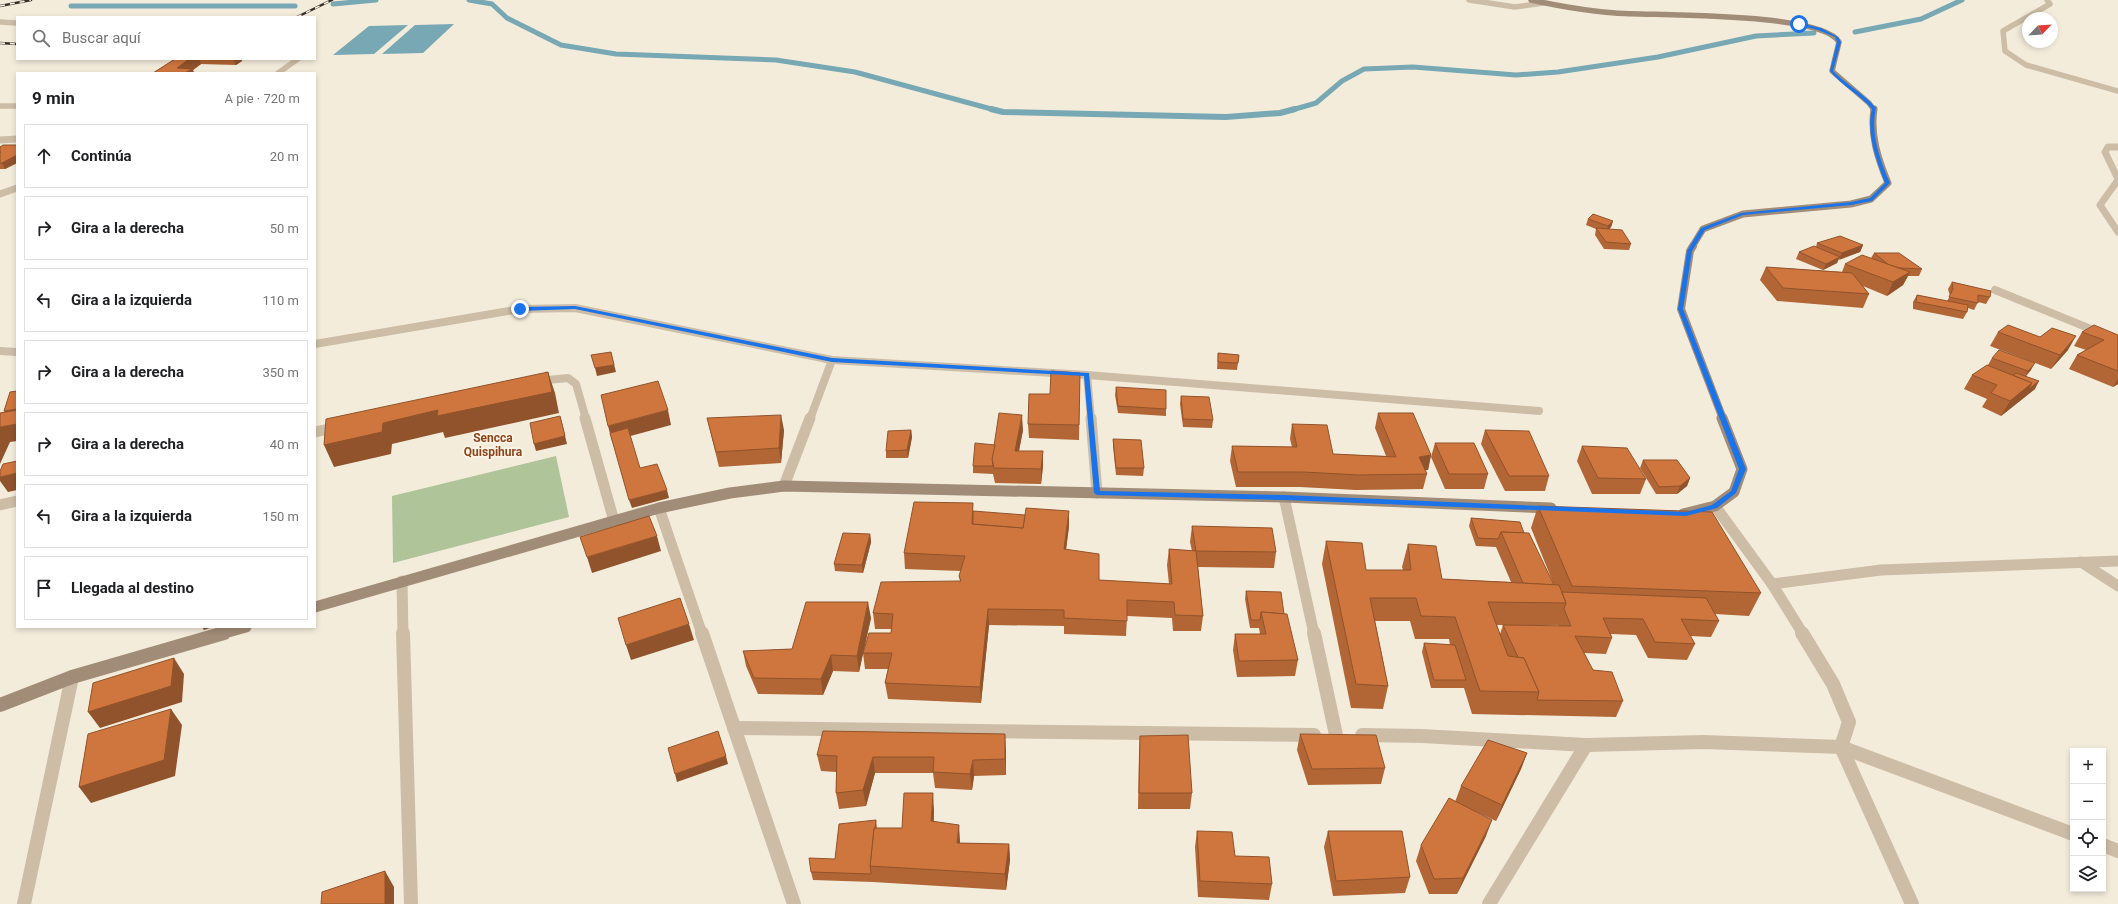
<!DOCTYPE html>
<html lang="es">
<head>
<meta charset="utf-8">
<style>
	body { margin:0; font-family:Roboto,sans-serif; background:#f6f6f6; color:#202124 }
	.controls { position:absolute; right:12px; bottom:12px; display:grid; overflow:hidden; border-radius:0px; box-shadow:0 2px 6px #0003 }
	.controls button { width:36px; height:36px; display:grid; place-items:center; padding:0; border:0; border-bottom:1px solid #e0e0e0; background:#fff; color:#202124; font:20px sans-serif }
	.compass { position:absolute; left:2022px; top:12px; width:36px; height:36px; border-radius:50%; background:#fff; box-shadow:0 2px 6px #0003; rotate:65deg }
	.stop { position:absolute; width:12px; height:12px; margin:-9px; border:3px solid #1a73e8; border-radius:50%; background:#fff }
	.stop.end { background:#1a73e8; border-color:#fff; box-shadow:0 1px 4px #0008 }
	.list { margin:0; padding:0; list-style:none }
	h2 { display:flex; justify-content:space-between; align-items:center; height:52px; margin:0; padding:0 16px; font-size:17px }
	h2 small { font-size:13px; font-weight:400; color:#757577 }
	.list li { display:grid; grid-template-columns:26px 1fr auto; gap:12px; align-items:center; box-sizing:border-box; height:64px; margin:0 8px 8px; padding:0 8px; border:1px solid #e0e0e0; border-radius:0px }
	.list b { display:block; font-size:15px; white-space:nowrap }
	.list em { font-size:13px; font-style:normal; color:#757577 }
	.icon { flex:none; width:22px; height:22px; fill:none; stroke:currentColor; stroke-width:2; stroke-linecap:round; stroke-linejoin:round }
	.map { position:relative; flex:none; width:2118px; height:904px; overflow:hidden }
	.search { position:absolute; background:#fff; box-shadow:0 2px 6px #0003; left:16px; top:16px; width:300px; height:44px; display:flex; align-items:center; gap:10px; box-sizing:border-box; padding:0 14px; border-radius:0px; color:#757577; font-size:15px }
	.panel { position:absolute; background:#fff; box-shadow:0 2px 6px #0003; left:16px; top:72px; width:300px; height:556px; border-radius:0px }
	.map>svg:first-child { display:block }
</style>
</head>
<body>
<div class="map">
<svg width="2118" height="904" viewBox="0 0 2118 904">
	<rect width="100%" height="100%" fill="#f4ecdb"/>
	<!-- green -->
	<polygon fill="#b0c49a" points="556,456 569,517 393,563 392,496"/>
	<!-- water -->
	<g fill="#77a8b3">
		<polygon points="454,24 423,53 382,54 415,25"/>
		<polygon points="408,25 374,54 333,55 369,26"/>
	</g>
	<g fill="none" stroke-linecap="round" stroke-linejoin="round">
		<!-- stream-far1 -->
		<g stroke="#77a8b3" stroke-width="5">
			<polyline points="469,0 492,4 507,18 561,45 616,54 776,60 855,72 995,110"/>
			<polyline points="333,4 376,0"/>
			<polyline points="71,6 295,6"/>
			<polyline points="1855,32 1921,19 1962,0"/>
			<polyline points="1292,110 1316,103 1342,81 1364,69 1413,67 1516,75 1558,72 1658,57 1756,36 1814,33"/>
		</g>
		<!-- stream -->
		<polyline stroke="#77a8b3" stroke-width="6" points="991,109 1003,112 1226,117 1280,113 1295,109"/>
		<!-- service -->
		<polyline stroke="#cdbda6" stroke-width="11" points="2081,562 2118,586"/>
		<!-- minor-far4 -->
		<g stroke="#cdbda6" stroke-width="5.5">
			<polyline points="1469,0 1515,7 1543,3"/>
			<polyline points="2047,0 2050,4 2003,31 2005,51 2026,65 2118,91"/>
			<polyline points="0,22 17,23"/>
			<polyline points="278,73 298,59"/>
			<polyline points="0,106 17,106"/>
		</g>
		<!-- minor-far3 -->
		<g stroke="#cdbda6" stroke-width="7">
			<polyline points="0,140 17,139"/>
			<polyline points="2118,147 2108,147 2105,152 2118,179"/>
			<polyline points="2118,180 2100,205 2118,232"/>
			<polyline points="0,194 17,188"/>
		</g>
		<!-- minor-far2 -->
		<g stroke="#cdbda6" stroke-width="8">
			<polyline points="1995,290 2118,340"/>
			<polyline points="315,344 520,309 575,308 832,360 1087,375 1539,411"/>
			<polyline points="0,351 17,352"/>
			<polyline points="1087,375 1091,419"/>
			<polyline points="537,381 568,378 576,384 586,419"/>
			<polyline points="810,419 832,360"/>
		</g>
		<!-- minor-far1 -->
		<g stroke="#cdbda6" stroke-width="11">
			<polyline points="585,418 614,521"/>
			<polyline points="1091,418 1097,493"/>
			<polyline points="315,432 338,427"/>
			<polyline points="784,486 810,418"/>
			<polyline points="1284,497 1314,634"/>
			<polyline points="0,505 17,501"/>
			<polyline points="1715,506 1772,584 1803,634"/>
			<polyline points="659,508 702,634"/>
			<polyline points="402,581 403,634"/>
			<polyline points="1772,584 1881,570 2118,561"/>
		</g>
		<!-- minor -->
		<g stroke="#cdbda6" stroke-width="14">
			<polyline points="403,633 411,904"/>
			<polyline points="702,633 794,904"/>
			<polyline points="1314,633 1336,735"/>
			<polyline points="1802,633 1833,684 1849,722 1841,747 1912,904"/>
			<polyline points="734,728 1314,735"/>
			<polyline points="1362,735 1422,736 1586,745 1704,742 1841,747 2073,834"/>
			<polyline points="2103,845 2118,851"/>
			<polyline points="24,904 72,677"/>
			<polyline points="1489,904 1586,745"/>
		</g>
		<!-- secondary-far4 -->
		<path stroke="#a18c77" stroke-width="5.5" d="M 1531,0 C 1559,6 1587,11 1615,13 C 1654,16 1821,12 1839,42 L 1832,71 L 1869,103 L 1874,110"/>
		<!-- secondary-far3 -->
		<path stroke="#a18c77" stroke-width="7" d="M 1692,247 L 1703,229 L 1743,214 L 1851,204 L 1871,199 L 1888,183 C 1878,159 1870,135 1874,109"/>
		<!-- secondary-far2 -->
		<polyline stroke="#a18c77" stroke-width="8" points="1693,246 1690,251 1681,309 1723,419"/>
		<!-- secondary-far1 -->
		<g stroke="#a18c77" stroke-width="11">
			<polyline points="1683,514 1715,506 1734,492 1742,469 1722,418"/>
			<polyline points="315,607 659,508 730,493 784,486 1284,497 1551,508"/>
			<polyline points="221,634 246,627"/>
		</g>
		<!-- secondary -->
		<polyline stroke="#a18c77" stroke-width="14" points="0,705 72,677 224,633"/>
		<!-- rail casing -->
		<g stroke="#382f27" stroke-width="2.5">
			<g id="rail">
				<polyline points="0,6 31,0"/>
				<polyline points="297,17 332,0"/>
				<polyline points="0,43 17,44"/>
			</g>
		</g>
		<!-- rail -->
		<use href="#rail" stroke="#fbf5e8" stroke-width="1.5" stroke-dasharray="5" stroke-linecap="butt"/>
	</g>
	<!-- wall -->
	<g fill="#b26535" fill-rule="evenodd">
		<polygon points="175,59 241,59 242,61 236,65 201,64 193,70 194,73 153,73"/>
		<polygon points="17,145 17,163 5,169 0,169 0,147"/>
		<polygon points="1588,219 1613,221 1611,227 1609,229 1631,244 1629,250 1604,249 1595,235 1596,229 1586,225"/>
		<polygon points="1817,243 1863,245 1860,252 1838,259 1837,263 1823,270 1796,259 1799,252 1816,247"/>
		<polygon points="1874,253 1922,269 1919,276 1908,276 1903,285 1887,296 1863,286 1869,294 1863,308 1777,301 1760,280 1766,267 1842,272 1845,264 1871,258"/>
		<polygon points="1952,282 1990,297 1986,304 1978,302 1974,310 1968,308 1967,312 1963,319 1913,309 1913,302 1917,295 1947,301 1950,296 1948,289"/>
		<polygon points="1998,332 2068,350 2051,369 1990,346"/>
		<polygon points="2082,332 2118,335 2118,384 2113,387 2069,369 2077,355 2086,350 2074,346"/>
		<polygon points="1218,353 1239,355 1237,370 1217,369"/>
		<polygon points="1992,358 2031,370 2026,376 2035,389 2001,416 1982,407 1987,399 1964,389 1972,375 1988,365"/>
		<polygon points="1080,373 1079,440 1029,438 1028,424 1050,394"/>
		<polygon points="1116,387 1166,409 1166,416 1118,413 1115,395"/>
		<polygon points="1181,396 1213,420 1212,428 1183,427 1180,404"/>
		<polygon points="1378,413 1431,455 1428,470 1425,470 1427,474 1423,489 1356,490 1300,487 1236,487 1230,461 1232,446 1292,447 1290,439 1292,424 1333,454 1386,456 1375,428"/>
		<polygon points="707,418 784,430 781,463 719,467"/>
		<polygon points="911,430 912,437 908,458 886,458 886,451"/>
		<polygon points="1023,430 1019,451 1043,451 1043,466 1041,484 995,483 993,474 973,473 973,466 995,445"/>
		<polygon points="1485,430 1549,476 1545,491 1505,491 1481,444"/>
		<polygon points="1113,439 1144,468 1143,476 1116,475 1113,446"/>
		<polygon points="1435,443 1488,474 1484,489 1445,489 1431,457"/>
		<polygon points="1582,446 1646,479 1640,494 1592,494 1577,461"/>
		<polygon points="1643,460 1690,478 1687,486 1677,494 1656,494 1640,468"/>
		<polygon points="973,503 973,511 1069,526 1066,550 1099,580 1169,584 1167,565 1169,549 1192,551 1190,542 1192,526 1276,552 1274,568 1198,567 1203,616 1201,631 1173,631 1172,618 1127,616 1126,636 1064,634 1064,626 989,625 981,703 888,699 885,683 888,669 865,669 863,653 859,672 833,671 823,695 758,694 746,666 743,651 792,649 871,618 863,653 891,633 891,629 875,629 873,613 960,581 959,576 961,571 905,569 904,553"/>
		<path d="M 1538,506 L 1761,593 L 1749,616 L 1715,614 L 1719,621 L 1711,637 L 1690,636 L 1695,644 L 1687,660 L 1648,658 L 1636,635 L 1611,634 L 1612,638 L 1606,654 L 1584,653 L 1593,670 L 1623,701 L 1616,717 L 1472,714 L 1464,688 L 1431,688 L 1422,652 L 1424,643 L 1450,645 L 1449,639 L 1415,639 L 1410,621 L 1375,621 L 1388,686 L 1383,709 L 1351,708 L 1322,564 L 1326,541 L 1366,570 L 1403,570 L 1402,567 L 1408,544 L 1442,579 L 1511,582 L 1496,547 L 1476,546 L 1469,526 L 1471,518 L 1524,533 L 1554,585 L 1531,528 ZM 1497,625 L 1558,625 L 1559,626 L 1503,625 L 1500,634 Z"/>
		<polygon points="870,534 871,542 863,573 835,571 834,564"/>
		<polygon points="1246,591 1284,614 1298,660 1295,676 1237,677 1233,650 1235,634 1260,634 1259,628 1250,628 1245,599"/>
		<polygon points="1300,734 1385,768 1381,784 1308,785 1297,750"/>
		<polygon points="1140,736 1192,793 1190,809 1138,809 1139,752"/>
		<polygon points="1006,750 1006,775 974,776 972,790 935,788 933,773 875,773 866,806 839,809 836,793 836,772 821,771 817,755"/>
		<polygon points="1527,753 1521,769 1496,821 1455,802 1461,786"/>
		<polygon points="934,810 934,822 960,841 960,843 1009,844 1010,860 1006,890 873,882 813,880 811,872 835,859 876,820 877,828 902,828"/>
		<polygon points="1197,831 1235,856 1272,884 1269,900 1198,897 1195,847"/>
		<polygon points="1328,831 1410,877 1405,893 1333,896 1324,847"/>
		<polygon points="1486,836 1457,894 1429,894 1416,861 1421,845"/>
	</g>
	<!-- shaded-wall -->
	<g fill="#91532b">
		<polygon points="189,59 199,59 201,64 193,70 194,73 180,73 177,68"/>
		<polygon points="233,59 241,59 242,61 236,65"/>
		<polygon points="17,155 17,163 5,169 2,163"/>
		<polygon points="1613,221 1611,227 1606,232 1608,226"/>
		<polygon points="1863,245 1860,252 1839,260 1842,253"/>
		<polygon points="1840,257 1837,263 1823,270 1826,264"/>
		<polygon points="1910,272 1903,285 1887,296 1893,282"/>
		<polygon points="2076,336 2068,350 2051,369 2060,355"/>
		<polygon points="611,352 616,372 597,376 595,368"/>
		<polygon points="2035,363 2031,370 2024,378 2028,371"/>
		<polygon points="548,372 555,393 559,413 445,438 443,432 392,444 391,454 334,467 324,445 383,423"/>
		<polygon points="2118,379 2118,384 2113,387"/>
		<polygon points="2039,381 2035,389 2001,416 2010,401 2032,383"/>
		<polygon points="17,409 17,417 9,418 4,411"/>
		<polygon points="668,410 671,425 612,441 608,426"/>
		<polygon points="781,415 784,430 781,463 779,448"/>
		<polygon points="1022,415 1023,430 1016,466 1015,451"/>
		<polygon points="560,416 562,423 567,444 536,451 534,444"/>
		<polygon points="17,424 17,441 10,442 0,464 0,427"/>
		<polygon points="911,430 912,437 908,458 907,450"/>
		<polygon points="1043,451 1043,466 1041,484 1041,469"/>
		<polygon points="1431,455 1428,470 1415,472 1419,457"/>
		<polygon points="17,473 17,490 8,492 0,481 0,477"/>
		<polygon points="1690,478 1687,486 1677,494 1680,486"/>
		<polygon points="667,490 669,498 632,508 629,500"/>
		<polygon points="1069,511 1069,526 1064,565 1064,549"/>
		<polygon points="870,534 871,542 863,573 862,565"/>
		<polygon points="657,536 661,551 592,573 587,557"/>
		<polygon points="868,602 871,618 859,672 857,656"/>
		<polygon points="988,609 989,625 981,703 980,687"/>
		<polygon points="689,624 694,640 631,660 626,645"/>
		<polygon points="202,627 213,627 204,630"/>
		<polygon points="831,655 833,671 823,695 821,679"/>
		<polygon points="174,658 184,674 182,702 100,728 88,712"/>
		<polygon points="171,709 182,725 175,776 91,803 79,787"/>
		<polygon points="1005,734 1006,750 1006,775 1005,759"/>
		<polygon points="1527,753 1521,769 1496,821 1502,805"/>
		<polygon points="726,756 728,764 677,782 675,774"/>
		<polygon points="873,757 875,773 866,806 863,790"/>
		<polygon points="973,760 974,776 972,790 970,774"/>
		<polygon points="933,793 934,810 932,837 931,821"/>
		<polygon points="1492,820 1486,836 1457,894 1463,878"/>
		<polygon points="959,825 960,841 958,859 957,843"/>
		<polygon points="1009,844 1010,860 1006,890 1005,874"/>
		<polygon points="385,871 394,887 394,904 385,904"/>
	</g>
	<!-- building -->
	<g fill="#cf763e" stroke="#91532b">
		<polygon points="175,59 189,59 177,68 192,69 185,73 153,73"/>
		<polygon points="3,145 17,145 17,155 2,163 0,163 0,153 1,152 0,152 0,147"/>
		<polygon points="1593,214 1613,221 1608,226 1588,219"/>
		<polygon points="1596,228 1622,230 1631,244 1606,242"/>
		<polygon points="1840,236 1863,245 1842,253 1817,243"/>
		<polygon points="1814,246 1840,257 1826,264 1799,252"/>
		<polygon points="1874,253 1899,253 1922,269 1900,268 1889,265"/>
		<polygon points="1862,255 1910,272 1893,282 1845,264"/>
		<polygon points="1766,267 1852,273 1869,294 1783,288"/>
		<polygon points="1952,282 1991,291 1990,297 1978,295 1978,303 1949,297 1953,289"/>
		<polygon points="1917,295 1968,305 1967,312 1916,302"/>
		<polygon points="2008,325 2040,337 2052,328 2076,336 2060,355 1998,332"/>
		<polygon points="2094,325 2118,335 2118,371 2077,355 2104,340 2082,332"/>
		<polygon points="1999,350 2035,363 2028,371 1992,358"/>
		<polygon points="611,352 614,365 595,368 591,355"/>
		<polygon points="1218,353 1239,355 1238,363 1218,362"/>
		<polygon points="1987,365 2032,383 2010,401 1991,393 1997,385 1972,375"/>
		<polygon points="1051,371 1080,373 1079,425 1028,424 1029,394 1050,394"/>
		<polygon points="548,372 552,392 437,416 438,410 383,423 382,432 324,445 326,419"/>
		<polygon points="2016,373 2039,381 2028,390 2032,383 2013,375"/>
		<polygon points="658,381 668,410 608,426 601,395"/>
		<polygon points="1116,387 1166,390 1166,409 1118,406"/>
		<polygon points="17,391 17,409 4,411 10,392"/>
		<polygon points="1181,396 1209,397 1213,420 1183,419"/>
		<polygon points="17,410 17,424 0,427 0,428 0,413"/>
		<polygon points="999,413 1022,415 1015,451 1043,451 1041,469 994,468 992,459"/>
		<polygon points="1378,413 1413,413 1431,455 1419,457 1427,474 1359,475 1303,472 1238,472 1232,446 1297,447 1292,424 1327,425 1333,454 1396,457"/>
		<polygon points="781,415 779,448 716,452 707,418"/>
		<polygon points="560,416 565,436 534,444 530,423"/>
		<polygon points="628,428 640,468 657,464 667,490 629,500 610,433"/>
		<polygon points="911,430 907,450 886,451 888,431"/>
		<polygon points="1485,430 1529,431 1549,476 1509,476"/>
		<polygon points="1113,439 1141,440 1144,468 1116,468"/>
		<polygon points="975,443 995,445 992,459 993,466 973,466"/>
		<polygon points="1435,443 1474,443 1488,474 1449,474"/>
		<polygon points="1582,446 1627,448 1646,479 1598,478"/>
		<polygon points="1643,460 1677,460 1690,478 1680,486 1659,487"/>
		<polygon points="17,461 17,473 0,477 0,471 3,464"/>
		<polygon points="914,502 973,503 972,524 1023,528 1026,508 1069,511 1064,549 1099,554 1099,580 1172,584 1169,549 1196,551 1192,526 1272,528 1276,552 1196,551 1203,616 1175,615 1174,602 1127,600 1127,621 1064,618 1064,610 988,609 980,687 885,683 892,653 863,653 869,633 891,633 893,614 873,613 881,582 961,581 959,576 965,556 904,553"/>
		<polygon points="1538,506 1712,512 1761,593 1572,586"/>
		<polygon points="973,511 1025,515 1023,528 973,524"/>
		<polygon points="649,516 657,536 587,557 580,537"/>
		<polygon points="1471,518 1520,522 1524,533 1501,532 1498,539 1478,538"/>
		<polygon points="1501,532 1529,533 1554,585 1523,583"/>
		<polygon points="843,533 870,534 862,565 834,564"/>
		<polygon points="1326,541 1362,543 1366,570 1411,570 1408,544 1436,546 1442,579 1559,585 1566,603 1488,602 1508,656 1524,658 1539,692 1480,691 1455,617 1421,616 1416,598 1370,598 1388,686 1356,684"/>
		<polygon points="1246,591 1281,592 1284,614 1261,612 1260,620 1251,620"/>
		<polygon points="1562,592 1706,598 1719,621 1681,619 1695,644 1655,642 1643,619 1603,618 1612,638 1575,636 1593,670 1612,672 1623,701 1537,700 1539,692 1524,658 1518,657 1503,625 1571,626 1564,609 1566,603"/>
		<polygon points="680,598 689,624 626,645 618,618"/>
		<polygon points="806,602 868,602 857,656 831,655 821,679 754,678 743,651 792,649"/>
		<polygon points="1261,612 1287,614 1298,660 1239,661 1235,634 1266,634"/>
		<polygon points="1424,643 1455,645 1466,680 1434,680"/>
		<polygon points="174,658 171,686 88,712 93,683"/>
		<polygon points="171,709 164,760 79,787 88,734"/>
		<polygon points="718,731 726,756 675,774 668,748"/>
		<polygon points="823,731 1005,734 1005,759 973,760 970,774 933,772 934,757 873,757 863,790 836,793 837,756 817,755"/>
		<polygon points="1300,734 1376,735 1385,768 1312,769"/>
		<polygon points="1188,735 1192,793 1139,793 1140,736"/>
		<polygon points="1488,740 1527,753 1502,805 1461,786"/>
		<polygon points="904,793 933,793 931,821 959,825 957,843 1009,844 1005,874 870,866 874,828 902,828"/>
		<polygon points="1449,798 1492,820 1463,878 1434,879 1421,845"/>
		<polygon points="876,820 875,828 874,828 870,866 871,874 811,872 809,858 835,859 839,824"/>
		<polygon points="1197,831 1232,832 1235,856 1269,857 1272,884 1200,881"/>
		<polygon points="1328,831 1402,831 1410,877 1336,881"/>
		<polygon points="385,871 385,904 321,904 322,892"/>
	</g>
	<!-- route -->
	<path fill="#1a73e8" d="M 1799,23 L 1821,28 L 1838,37 L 1841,42 L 1833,71 C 1847,85 1864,94 1876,108 C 1870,133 1880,160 1890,183 L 1872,201 L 1851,205 L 1743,215 L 1705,230 L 1692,251 L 1683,309 L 1746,469 L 1736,493 L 1717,508 L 1686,516 L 1284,500 L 1097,495 L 1094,493 L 1084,376 L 832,362 L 575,309 L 520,311 L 518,309 L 520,307 L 575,306 L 832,358 L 1089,373 L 1100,491 L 1284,495 L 1686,512 L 1712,505 L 1731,491 L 1739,469 L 1678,309 L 1687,251 L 1701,228 L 1741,213 L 1851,202 L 1870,198 L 1885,183 C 1876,159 1866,133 1872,109 C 1859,94 1842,86 1830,71 L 1837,42 L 1835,37 L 1818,30 L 1798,25 Z"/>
	<g text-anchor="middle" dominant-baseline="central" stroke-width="3.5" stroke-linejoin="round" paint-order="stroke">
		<!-- neighbourhood labels -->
		<g font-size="12" font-weight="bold" fill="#8d461a" stroke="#fbf5e8">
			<text x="493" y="438">Sencca<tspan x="493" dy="14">Quispihura</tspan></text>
		</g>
	</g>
</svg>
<div class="controls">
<button>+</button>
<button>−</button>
<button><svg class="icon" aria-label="locate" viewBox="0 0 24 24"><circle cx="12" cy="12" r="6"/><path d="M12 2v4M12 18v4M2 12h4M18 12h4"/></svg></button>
<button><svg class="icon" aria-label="layers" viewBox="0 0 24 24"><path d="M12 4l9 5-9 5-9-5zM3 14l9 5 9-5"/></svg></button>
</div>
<svg class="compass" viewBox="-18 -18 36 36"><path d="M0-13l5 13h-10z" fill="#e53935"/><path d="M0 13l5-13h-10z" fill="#757577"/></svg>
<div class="stop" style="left:1799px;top:24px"></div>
<div class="stop end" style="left:520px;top:309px"></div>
<div class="search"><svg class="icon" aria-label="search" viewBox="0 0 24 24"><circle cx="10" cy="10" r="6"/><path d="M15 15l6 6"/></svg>Buscar aquí</div>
<section class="panel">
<h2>9 min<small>A pie · 720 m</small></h2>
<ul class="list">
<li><svg class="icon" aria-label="ahead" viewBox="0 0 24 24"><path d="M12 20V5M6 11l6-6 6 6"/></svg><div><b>Continúa</b></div><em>20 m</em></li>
<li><svg class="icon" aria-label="right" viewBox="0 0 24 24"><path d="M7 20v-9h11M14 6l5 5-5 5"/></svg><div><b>Gira a la derecha</b></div><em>50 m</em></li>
<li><svg class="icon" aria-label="left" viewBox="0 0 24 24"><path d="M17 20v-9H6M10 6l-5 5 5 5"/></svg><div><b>Gira a la izquierda</b></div><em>110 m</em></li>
<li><svg class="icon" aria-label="right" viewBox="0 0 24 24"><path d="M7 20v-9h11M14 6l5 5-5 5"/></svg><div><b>Gira a la derecha</b></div><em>350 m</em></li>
<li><svg class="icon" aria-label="right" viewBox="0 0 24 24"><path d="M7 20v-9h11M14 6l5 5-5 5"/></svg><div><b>Gira a la derecha</b></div><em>40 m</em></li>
<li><svg class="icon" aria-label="left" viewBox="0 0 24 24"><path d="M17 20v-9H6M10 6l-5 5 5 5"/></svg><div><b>Gira a la izquierda</b></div><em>150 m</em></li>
<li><svg class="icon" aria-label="arrive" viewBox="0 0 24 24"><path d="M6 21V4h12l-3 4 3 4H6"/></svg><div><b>Llegada al destino</b></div></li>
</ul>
</section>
</div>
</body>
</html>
